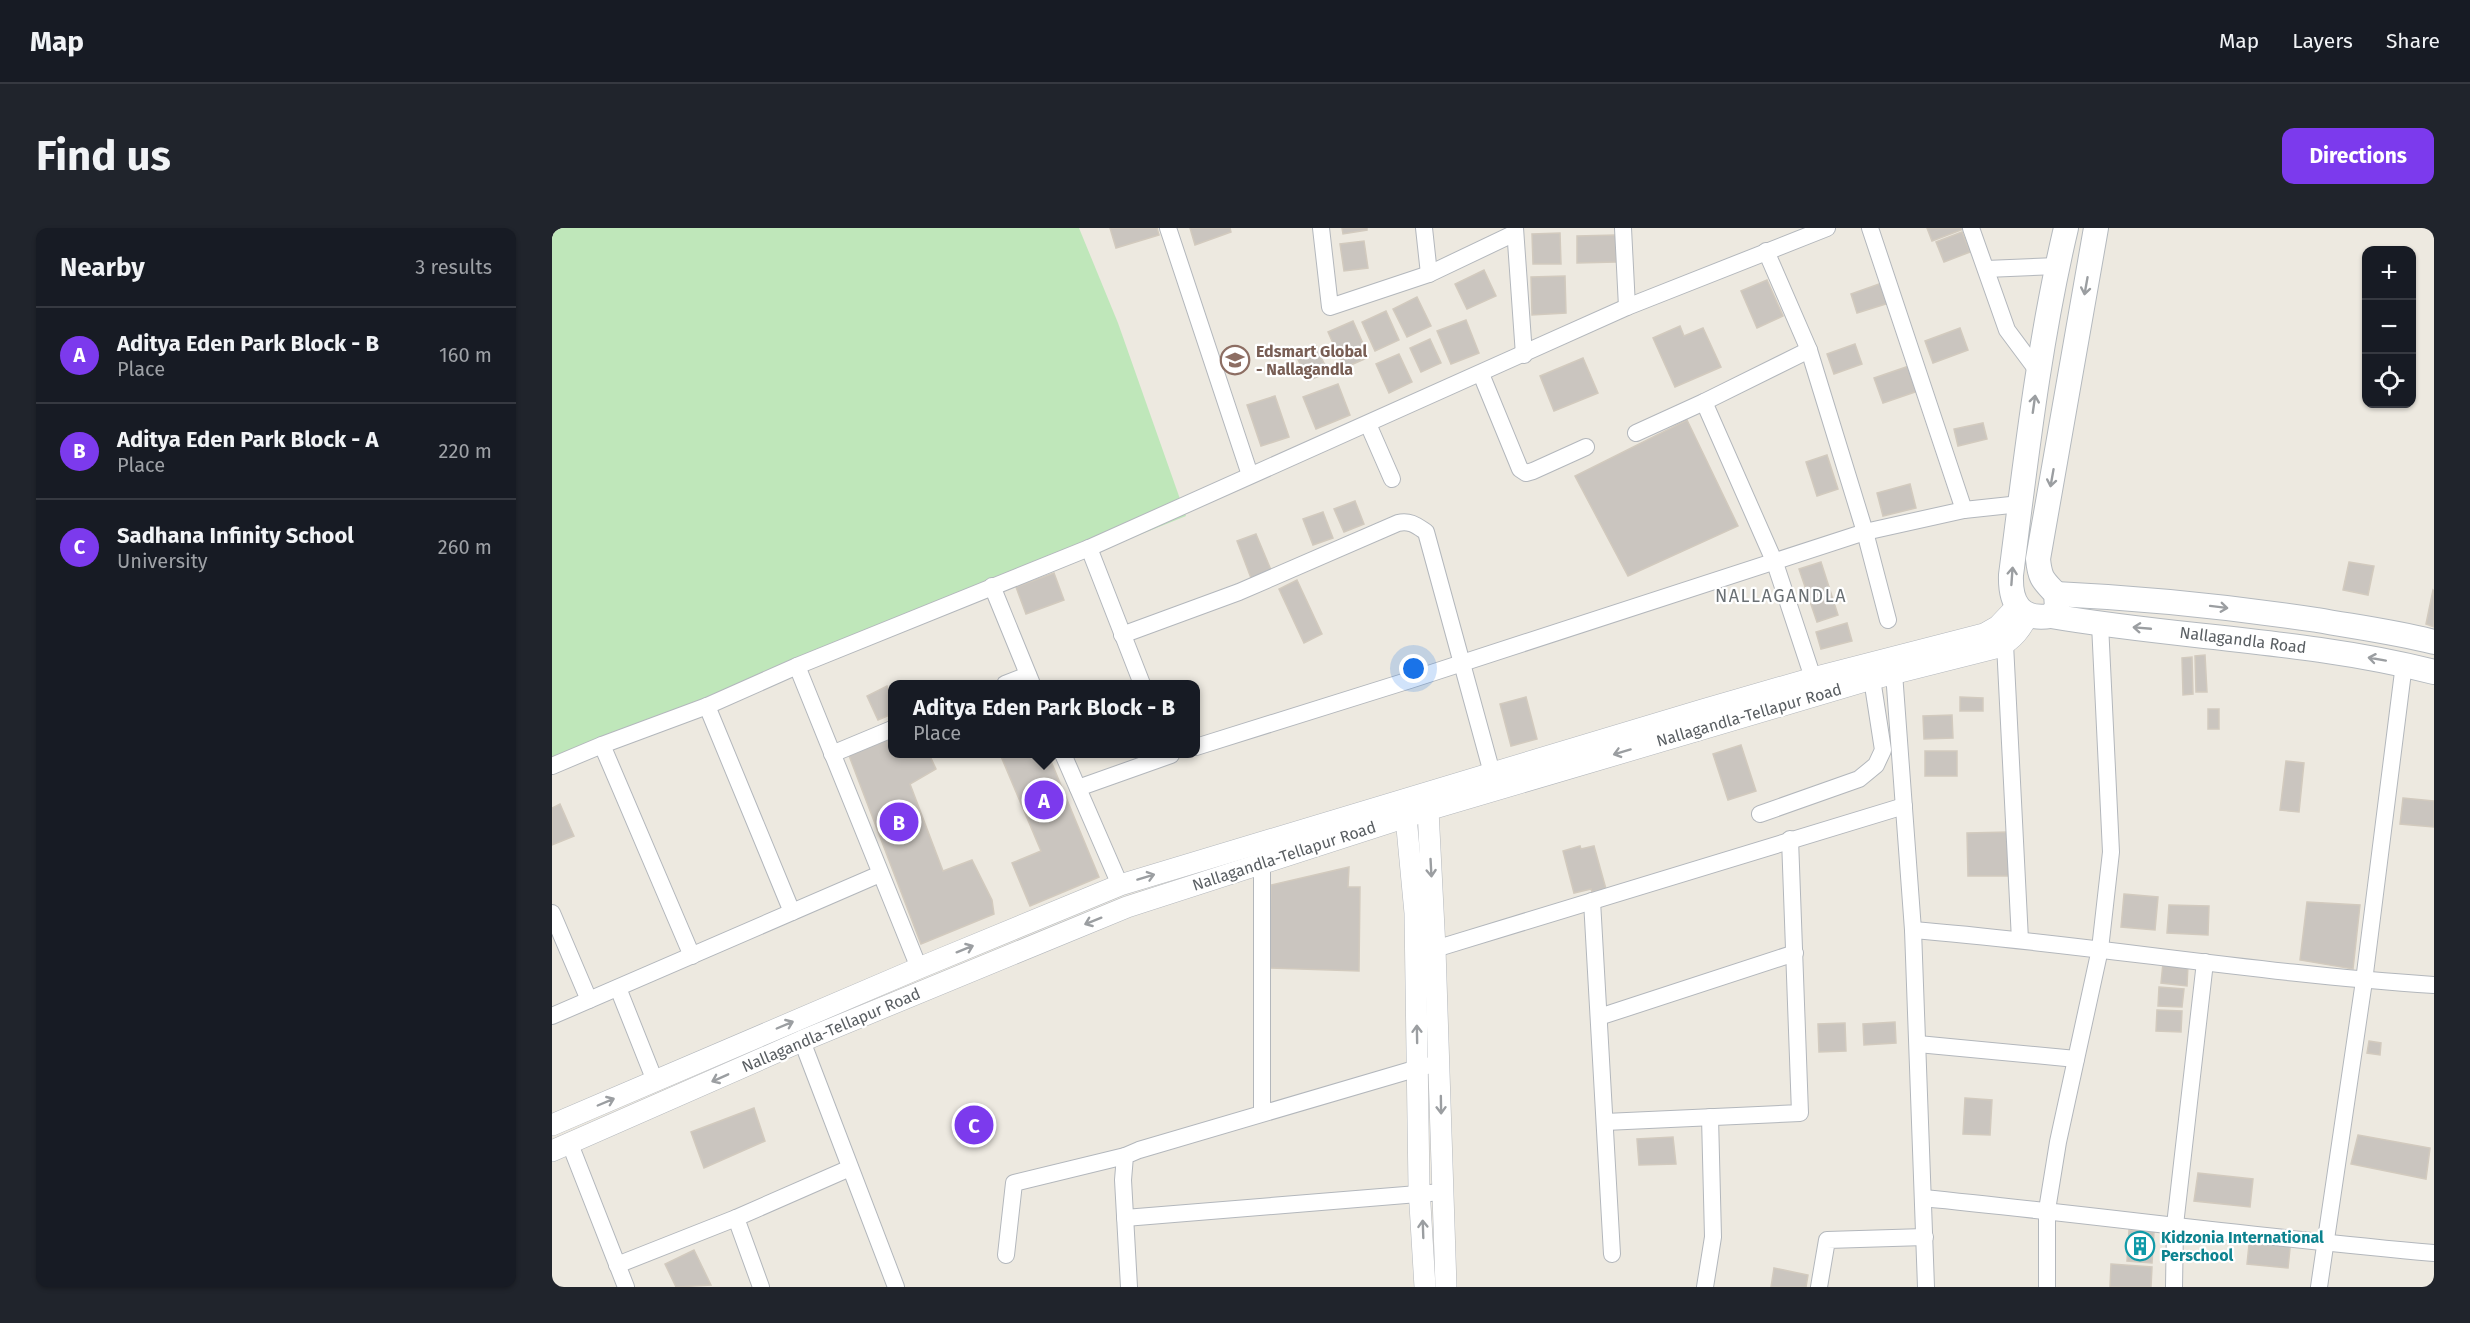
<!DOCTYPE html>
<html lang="en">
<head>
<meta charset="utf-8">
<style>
	body { margin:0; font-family:"Fira Sans",sans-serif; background:#20242c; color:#f1f3f6 }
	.controls { position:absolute; right:18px; top:18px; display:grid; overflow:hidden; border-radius:12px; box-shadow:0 2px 4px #0004 }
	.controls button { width:54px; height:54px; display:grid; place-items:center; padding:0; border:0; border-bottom:2px solid #363941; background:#171b24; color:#f1f3f6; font:30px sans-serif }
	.you { position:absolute; left:862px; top:441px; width:21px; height:21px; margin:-15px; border:4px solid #fff; border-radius:50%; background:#1a73e8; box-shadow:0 0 0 9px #1a73e833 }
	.badge { display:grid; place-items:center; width:39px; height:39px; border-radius:50%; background:#7c3aed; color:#fff; font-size:20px; font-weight:700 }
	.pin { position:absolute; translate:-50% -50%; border:3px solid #fff; box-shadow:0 2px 6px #0006 }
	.popup { position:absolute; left:336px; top:452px; width:312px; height:78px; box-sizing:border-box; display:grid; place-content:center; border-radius:12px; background:#171b24; filter:drop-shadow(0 2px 4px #0005); font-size:20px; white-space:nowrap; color:#9ea1a6 }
	.popup b { font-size:22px; color:#f1f3f6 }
	.popup::after { content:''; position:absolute; left:50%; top:100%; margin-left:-12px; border:12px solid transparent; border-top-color:#171b24 }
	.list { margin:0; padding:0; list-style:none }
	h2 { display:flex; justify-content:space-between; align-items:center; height:78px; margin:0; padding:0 24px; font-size:26px }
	h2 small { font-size:20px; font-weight:400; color:#9ea1a6 }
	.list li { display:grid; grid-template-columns:39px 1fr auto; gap:18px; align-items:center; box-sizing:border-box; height:96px; padding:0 24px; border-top:2px solid #363941 }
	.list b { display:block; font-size:22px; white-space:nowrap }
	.list p { margin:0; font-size:20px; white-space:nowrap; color:#9ea1a6 }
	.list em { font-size:20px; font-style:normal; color:#9ea1a6 }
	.icon { flex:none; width:33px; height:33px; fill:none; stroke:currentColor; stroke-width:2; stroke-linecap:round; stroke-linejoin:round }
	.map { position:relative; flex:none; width:1882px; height:1059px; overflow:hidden; border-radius:12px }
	header { display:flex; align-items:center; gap:36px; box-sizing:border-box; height:84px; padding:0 30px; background:#171b24; border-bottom:2px solid #363941 }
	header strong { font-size:28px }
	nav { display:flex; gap:33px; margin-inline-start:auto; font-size:21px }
	.intro { display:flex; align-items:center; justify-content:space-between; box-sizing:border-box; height:144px; padding:0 36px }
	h1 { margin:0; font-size:42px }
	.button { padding:15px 27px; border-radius:12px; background:#7c3aed; color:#fff; font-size:21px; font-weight:700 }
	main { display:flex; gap:36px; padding:0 36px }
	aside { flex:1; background:#171b24; border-radius:12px; box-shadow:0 2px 4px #0004 }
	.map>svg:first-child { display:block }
</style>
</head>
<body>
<header>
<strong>Map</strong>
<nav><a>Map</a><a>Layers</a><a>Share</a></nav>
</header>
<div class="intro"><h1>Find us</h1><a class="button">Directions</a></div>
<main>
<aside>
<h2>Nearby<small>3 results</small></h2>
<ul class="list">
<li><span class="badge">A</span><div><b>Aditya Eden Park Block - B</b><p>Place</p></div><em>160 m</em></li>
<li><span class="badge">B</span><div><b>Aditya Eden Park Block - A</b><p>Place</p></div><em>220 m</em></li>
<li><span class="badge">C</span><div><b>Sadhana Infinity School</b><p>University</p></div><em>260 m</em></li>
</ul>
</aside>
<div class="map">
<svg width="1882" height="1059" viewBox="0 0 1882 1059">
	<rect width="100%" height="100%" fill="#ede9e0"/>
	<!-- green -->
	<polygon fill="#bfe7ba" points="0,0 527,0 566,95 634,288 0,545"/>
	<!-- building -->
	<g fill="#cac5bf" stroke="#d2cabe" stroke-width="1.5">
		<polygon points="558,0 605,0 607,7 564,20"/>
		<polygon points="638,0 678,0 679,4 643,17"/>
		<polygon points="790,0 815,0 815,2 791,6"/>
		<polygon points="1375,0 1414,0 1380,13"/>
		<polygon points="1410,4 1418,24 1392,34 1384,14"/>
		<polygon points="1008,5 1009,36 981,36 980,6"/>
		<polygon points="1064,7 1064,34 1025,35 1025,8"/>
		<polygon points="812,13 816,40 792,43 788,16"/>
		<polygon points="932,42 944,68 915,81 903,56"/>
		<polygon points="1013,48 1014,85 980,87 979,49"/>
		<polygon points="1215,52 1231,88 1205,100 1189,63"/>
		<polygon points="1330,55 1337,75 1305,85 1299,66"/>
		<polygon points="865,69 879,98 855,109 841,81"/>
		<polygon points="834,83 847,112 823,123 810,94"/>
		<polygon points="914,92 927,125 899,136 885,103"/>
		<polygon points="801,93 817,129 792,140 776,104"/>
		<polygon points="1128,98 1132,108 1151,100 1169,139 1123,159 1101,110"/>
		<polygon points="1408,100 1416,122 1381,135 1373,113"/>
		<polygon points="878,111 889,135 869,144 858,120"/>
		<polygon points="1303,116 1310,136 1282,146 1275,126"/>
		<polygon points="764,118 776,144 756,153 744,127"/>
		<polygon points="847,126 860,154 837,165 824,136"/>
		<polygon points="1031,130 1046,165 1002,183 988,148"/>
		<polygon points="1357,138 1366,163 1331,175 1322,150"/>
		<polygon points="786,156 798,187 764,201 751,169"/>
		<polygon points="723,168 737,209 709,218 695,177"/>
		<polygon points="1135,192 1186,298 1076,348 1023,248"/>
		<polygon points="1431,195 1435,211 1406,218 1402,201"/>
		<polygon points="1275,227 1286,261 1265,268 1254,234"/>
		<polygon points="1358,256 1364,280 1331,288 1325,265"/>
		<polygon points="803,273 812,296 792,304 782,281"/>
		<polygon points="771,284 781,310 761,317 751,291"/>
		<polygon points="704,306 719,342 699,350 685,313"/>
		<polygon points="1269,334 1286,387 1265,394 1247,341"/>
		<polygon points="1797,334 1822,338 1816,367 1791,362"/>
		<polygon points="502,345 512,372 474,386 464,359"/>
		<polygon points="745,352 770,406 752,415 727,361"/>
		<polygon points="1881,362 1882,363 1882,399 1874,396"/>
		<polygon points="1295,395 1300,413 1269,421 1264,404"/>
		<polygon points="1653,427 1655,464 1644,464 1643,428"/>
		<polygon points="1640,429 1641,466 1631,467 1630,430"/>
		<polygon points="335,458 340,469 340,486 326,492 315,468"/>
		<polygon points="974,469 985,511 959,518 948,476"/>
		<polygon points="1408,469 1431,470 1431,483 1408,483"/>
		<rect x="1656" y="481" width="11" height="20"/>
		<polygon points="1400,487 1401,510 1372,511 1371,488"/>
		<polygon points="340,507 340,526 377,526 384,541 358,556 391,643 420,632 440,672 442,686 369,716 296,525"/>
		<polygon points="1189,517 1204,563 1176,572 1161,526"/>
		<rect x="1373" y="523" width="32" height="25"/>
		<polygon points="448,526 496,526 547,649 478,678 460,635 489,623"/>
		<polygon points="1734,533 1752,535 1747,584 1728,582"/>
		<polygon points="1851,570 1882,573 1882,599 1848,596"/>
		<polygon points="8,576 22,608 0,617 0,580"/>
		<polygon points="1457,604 1458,648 1416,648 1415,605"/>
		<polygon points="1028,618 1029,621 1042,618 1054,661 1040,664 1039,661 1022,665 1011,623"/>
		<polygon points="797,639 796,659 808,659 807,743 717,740 719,657"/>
		<polygon points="1572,666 1606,669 1603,702 1569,699"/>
		<polygon points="1755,674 1808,677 1801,741 1748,732"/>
		<polygon points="1617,677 1657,678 1656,707 1615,705"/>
		<polygon points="1611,735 1636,737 1635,758 1609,755"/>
		<polygon points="1607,759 1632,761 1630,779 1606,778"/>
		<polygon points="1605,782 1630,783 1629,804 1604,803"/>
		<polygon points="1343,794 1344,815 1312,817 1311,796"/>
		<polygon points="1293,795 1294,823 1267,824 1266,796"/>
		<polygon points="1817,813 1829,815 1828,827 1815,825"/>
		<polygon points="1413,870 1440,872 1438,907 1411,906"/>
		<polygon points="202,880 213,913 152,940 139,904"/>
		<polygon points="1806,907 1878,920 1874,951 1799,936"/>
		<polygon points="1121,909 1124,936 1087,937 1085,911"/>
		<polygon points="1646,945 1701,951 1698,979 1642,973"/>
		<polygon points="1577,1002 1602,1004 1600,1035 1575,1033"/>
		<polygon points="1698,1007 1739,1011 1736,1040 1695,1036"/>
		<polygon points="142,1022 159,1057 124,1059 113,1036"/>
		<polygon points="1559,1036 1600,1039 1599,1059 1558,1059"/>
		<polygon points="1222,1040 1256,1047 1254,1059 1219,1059"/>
	</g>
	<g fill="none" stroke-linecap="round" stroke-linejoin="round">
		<!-- minor casing -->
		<g stroke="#b3b7bc" stroke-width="18">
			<g id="minor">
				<polyline points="616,0 698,247"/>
				<polyline points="769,0 778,79 877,46 963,5"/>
				<polyline points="872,0 877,46"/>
				<polyline points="963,0 972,127"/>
				<polyline points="1071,0 1075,79"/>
				<polyline points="1318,0 1412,282"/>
				<polyline points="1419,0 1455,102 1487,145"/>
				<polyline points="1214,23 1257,122 1313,304 1336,392"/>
				<polyline points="1434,41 1505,38"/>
				<polyline points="929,146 968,241 974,245 981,243 1034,219"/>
				<polyline points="1152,174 1223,335 1261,450"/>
				<polyline points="816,196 840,251"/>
				<polyline points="1084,205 1152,174 1257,122"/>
				<polyline points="537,320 590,456"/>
				<polyline points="440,358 480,456"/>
				<path d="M 570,407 L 687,364 L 846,295 C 858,292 865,298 874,304 L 940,545"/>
				<polyline points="1453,416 1468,712"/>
				<polyline points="245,438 367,740"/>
				<polyline points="1342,445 1361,702 1374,1059"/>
				<polyline points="453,456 476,447"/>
				<polyline points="155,478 240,684"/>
				<polyline points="50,517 140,728"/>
				<polyline points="644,519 858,452 1313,304 1412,282 1468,276"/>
				<polyline points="280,526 340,501"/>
				<polyline points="511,526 568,657"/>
				<polyline points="0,538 50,517 155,478 245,438 537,320 1075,79 1275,0"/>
				<polyline points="526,560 619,527"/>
				<polyline points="1208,586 1307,551 1324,537 1331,522 1320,451"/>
				<polyline points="1040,673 1060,1026"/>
				<polyline points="0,685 37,772"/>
				<path d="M 1361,702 C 1535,716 1708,746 1882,757"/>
				<polyline points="883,721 1352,578"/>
				<polyline points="66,760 103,853"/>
				<polyline points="0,788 328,646"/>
				<polyline points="1047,789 1243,725"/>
				<polyline points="250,813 344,1059"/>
				<polyline points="1366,816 1524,831"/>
				<polyline points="710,885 710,635"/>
				<polyline points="1053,894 1248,885 1238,611"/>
				<polyline points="18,916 74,1059"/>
				<path d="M 1371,970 C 1542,987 1711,1010 1882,1025"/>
				<polyline points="573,990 890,964"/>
				<polyline points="454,1027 462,955 573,928"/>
				<polyline points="65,1037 184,990"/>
				<polyline points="209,1059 184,990 298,940"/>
				<polyline points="577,1059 571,952 573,928 587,922 866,840 888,835"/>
				<polyline points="1153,1059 1161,1009 1158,889"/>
				<polyline points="1267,1059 1275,1012 1373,1009"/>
				<polyline points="1495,1059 1495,982 1506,914 1548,721 1559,624 1548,396"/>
				<polyline points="1622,1059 1623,997 1653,734"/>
				<polyline points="1767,1059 1812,753 1852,436"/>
			</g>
		</g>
		<!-- tertiary casing -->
		<g stroke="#b3b7bc" stroke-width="22">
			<g id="tertiary">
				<polyline points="876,582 883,721 894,1059"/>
				<polyline points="854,589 863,685 867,960 873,1059"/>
				<polyline points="0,897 367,740 568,657 1150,482 1261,450 1432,406 1446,398 1465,378"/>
				<path d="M 0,923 L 250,813 L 575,679 L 876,582 L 1320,451 L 1447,419 C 1462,411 1469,401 1477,386"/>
			</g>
		</g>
		<!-- secondary casing -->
		<g stroke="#b4b9be" stroke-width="26">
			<g id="secondary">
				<path d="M 1514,0 C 1487,114 1474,231 1459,347 C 1458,375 1468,393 1499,388 L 1505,379 L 1504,366 C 1491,352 1488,351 1486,331 L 1544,0"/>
				<path d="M 1504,366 C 1591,370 1678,379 1765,392 C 1804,399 1843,404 1882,414"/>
				<path d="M 1499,388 C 1626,410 1756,412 1882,444"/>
			</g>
		</g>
		<!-- minor -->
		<use href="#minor" stroke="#fff" stroke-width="16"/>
		<!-- tertiary -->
		<use href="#tertiary" stroke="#fff" stroke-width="21"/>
		<!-- secondary -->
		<use href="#secondary" stroke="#fff" stroke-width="24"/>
	</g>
	<!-- one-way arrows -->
	<defs><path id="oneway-shaft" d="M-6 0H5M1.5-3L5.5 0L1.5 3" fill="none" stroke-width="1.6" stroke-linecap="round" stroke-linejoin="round" transform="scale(1.5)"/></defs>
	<g stroke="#9b9ea1">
		<use href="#oneway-shaft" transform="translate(1534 58) rotate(100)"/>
		<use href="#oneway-shaft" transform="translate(1482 176) rotate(-82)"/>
		<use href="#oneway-shaft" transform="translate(1500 250) rotate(100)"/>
		<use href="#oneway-shaft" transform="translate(1460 348) rotate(-86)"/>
		<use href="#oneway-shaft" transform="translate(1667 379) rotate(7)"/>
		<use href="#oneway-shaft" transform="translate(1590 400) rotate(-175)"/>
		<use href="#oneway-shaft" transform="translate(1825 431) rotate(-170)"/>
		<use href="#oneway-shaft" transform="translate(1070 524) rotate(163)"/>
		<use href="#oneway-shaft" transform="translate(879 640) rotate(87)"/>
		<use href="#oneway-shaft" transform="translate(594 649) rotate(-17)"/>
		<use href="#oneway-shaft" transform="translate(541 693) rotate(158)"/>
		<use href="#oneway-shaft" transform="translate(413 721) rotate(-22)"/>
		<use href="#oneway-shaft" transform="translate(233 797) rotate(-23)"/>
		<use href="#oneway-shaft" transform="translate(865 806) rotate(-91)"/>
		<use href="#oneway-shaft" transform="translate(168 850) rotate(156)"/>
		<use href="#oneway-shaft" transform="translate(54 874) rotate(-23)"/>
		<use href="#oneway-shaft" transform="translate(889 877) rotate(89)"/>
		<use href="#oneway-shaft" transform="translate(871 1001) rotate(-92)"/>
	</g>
	<!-- icons -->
	<defs>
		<g id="university-ring" transform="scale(1.5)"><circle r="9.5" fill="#fff" stroke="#8d6e63" stroke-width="1.5"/><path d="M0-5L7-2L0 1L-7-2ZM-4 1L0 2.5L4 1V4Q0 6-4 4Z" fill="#8d6e63"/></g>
		<g id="building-ring" transform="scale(1.5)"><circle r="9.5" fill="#fff" stroke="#0f9aa8" stroke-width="1.5"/><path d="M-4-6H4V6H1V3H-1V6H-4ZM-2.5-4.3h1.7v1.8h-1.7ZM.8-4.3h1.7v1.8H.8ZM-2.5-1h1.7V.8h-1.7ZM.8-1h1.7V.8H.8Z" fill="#0f9aa8"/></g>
	</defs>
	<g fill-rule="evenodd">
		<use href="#university-ring" x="683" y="132"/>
		<use href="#building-ring" x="1588" y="1018"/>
	</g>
	<g text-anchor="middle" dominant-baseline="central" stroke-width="4.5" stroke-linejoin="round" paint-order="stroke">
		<!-- education labels -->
		<g font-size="16" font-weight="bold" fill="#785e54" stroke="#fff" text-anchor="start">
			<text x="704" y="123">Edsmart Global<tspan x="704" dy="18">- Nallagandla</tspan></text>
		</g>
		<!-- street labels -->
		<g font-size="16" fill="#595e62" stroke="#fff">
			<text transform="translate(1691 412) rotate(7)">Nallagandla Road</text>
			<text transform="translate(1197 487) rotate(-16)">Nallagandla-Tellapur Road</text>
			<text transform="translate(732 628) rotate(-18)">Nallagandla-Tellapur Road</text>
			<text transform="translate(279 802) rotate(-23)">Nallagandla-Tellapur Road</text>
		</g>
		<!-- culture labels -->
		<g font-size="16" font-weight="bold" fill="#0d838f" stroke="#fff" text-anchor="start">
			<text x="1609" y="1009">Kidzonia International<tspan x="1609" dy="18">Perschool</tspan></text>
		</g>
		<!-- neighbourhood labels -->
		<g font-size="18" letter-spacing="1.5" fill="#6a7074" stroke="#fff">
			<text x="1229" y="368">NALLAGANDLA</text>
		</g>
	</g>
</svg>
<div class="controls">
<button>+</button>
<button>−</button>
<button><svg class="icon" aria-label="locate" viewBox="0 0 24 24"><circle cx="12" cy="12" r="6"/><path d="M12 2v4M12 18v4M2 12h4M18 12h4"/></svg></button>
</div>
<div class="you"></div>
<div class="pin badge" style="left:492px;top:572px">A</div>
<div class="popup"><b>Aditya Eden Park Block - B</b>Place</div>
<div class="pin badge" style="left:347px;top:594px">B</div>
<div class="pin badge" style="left:422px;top:897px">C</div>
</div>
</main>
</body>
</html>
